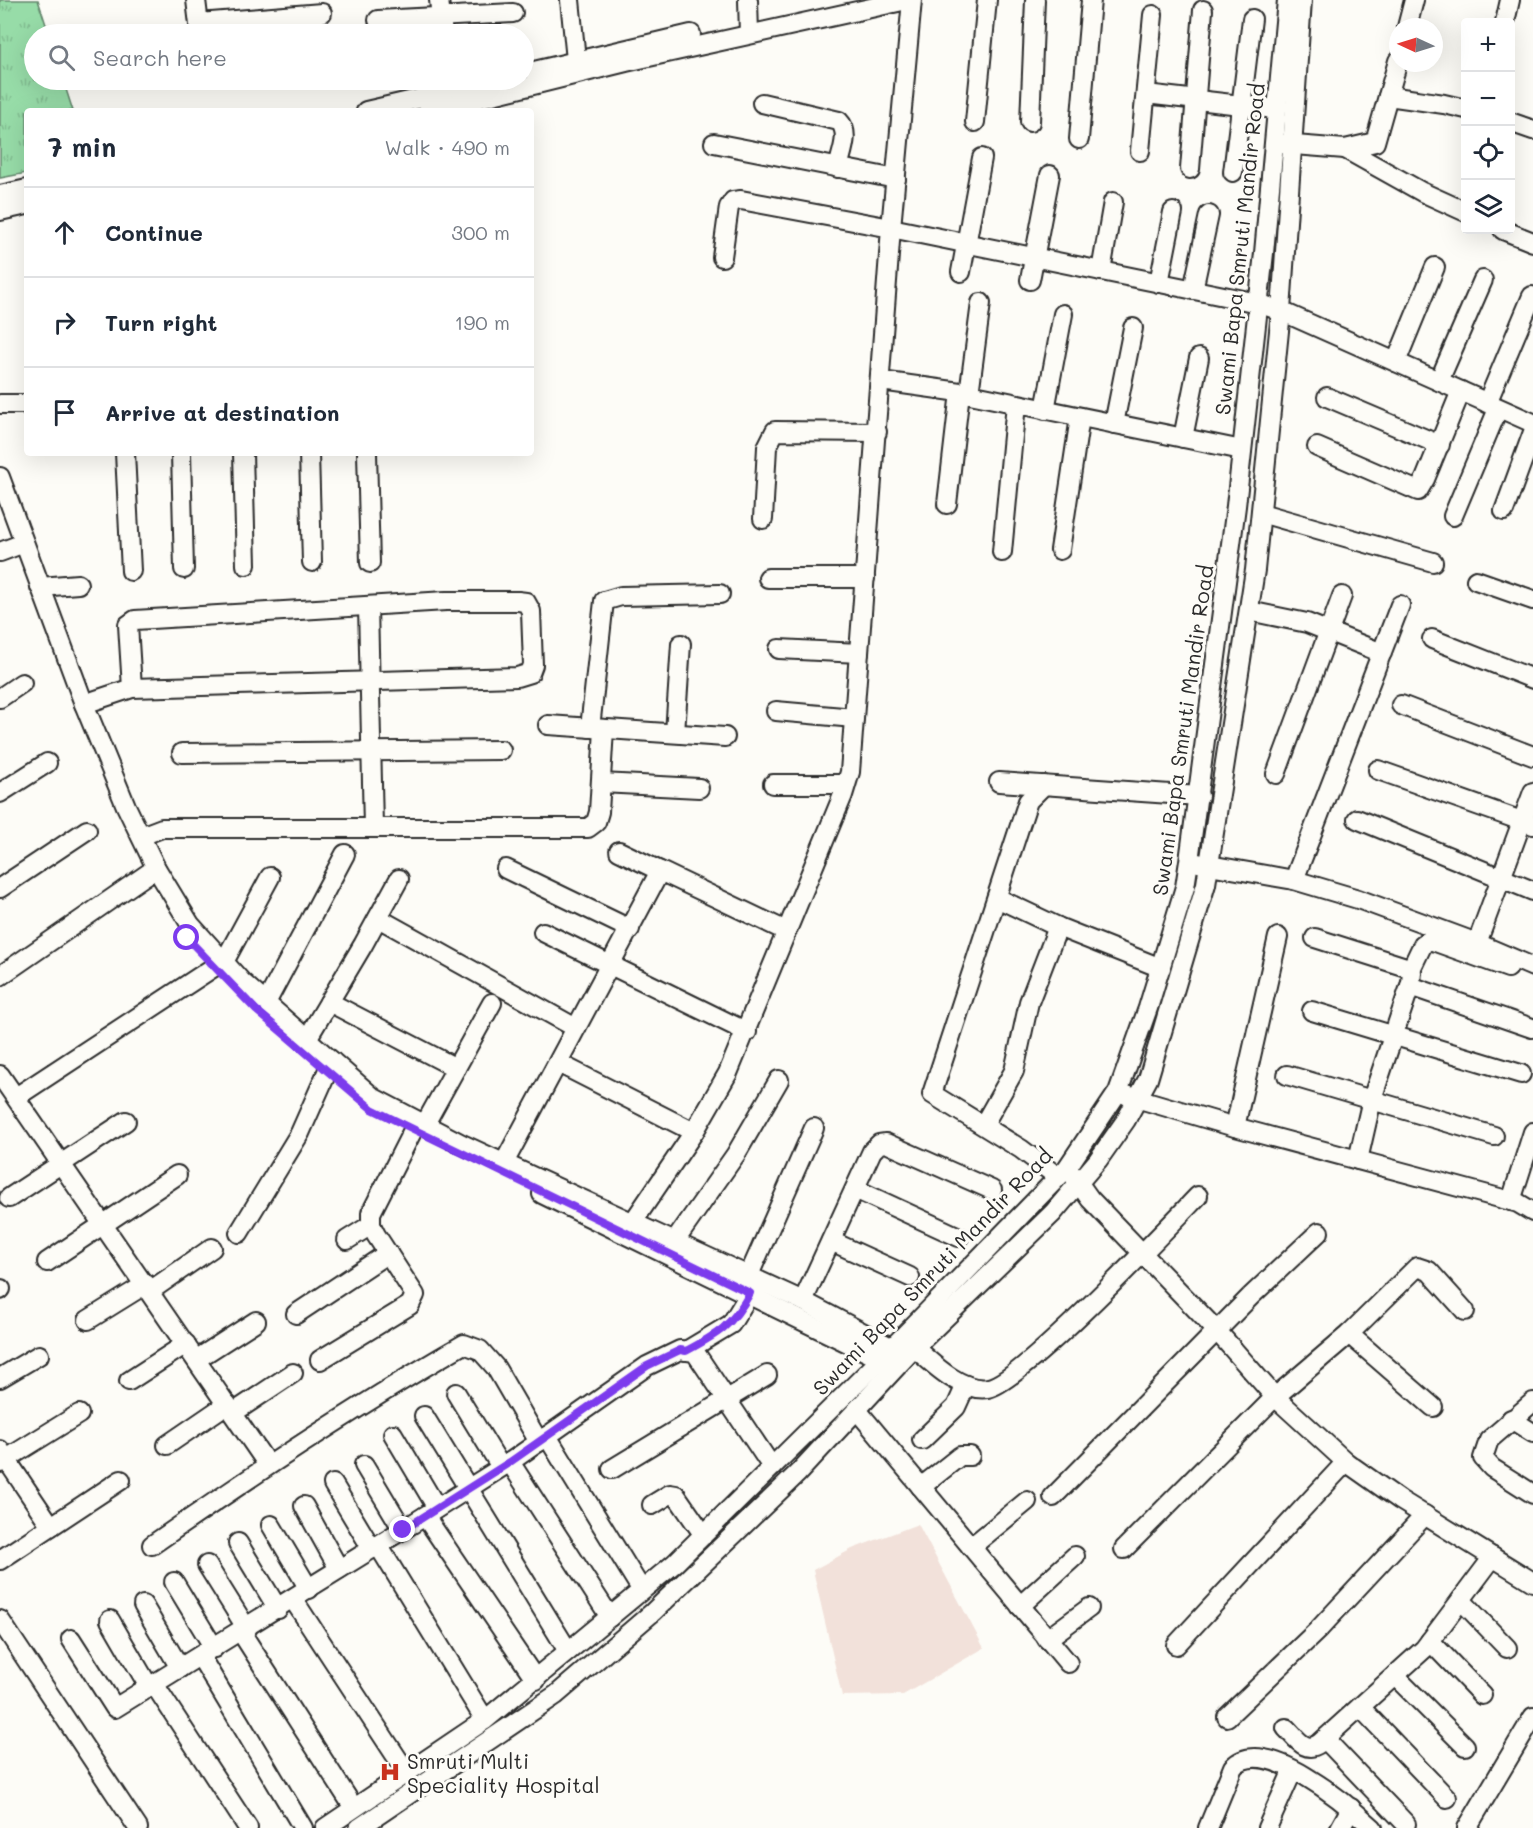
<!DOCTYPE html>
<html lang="en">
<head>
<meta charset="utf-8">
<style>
	body { margin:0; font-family:Mali,sans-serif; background:#f2f2f3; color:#1f2937 }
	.controls { position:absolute; right:18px; top:18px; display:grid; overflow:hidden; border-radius:6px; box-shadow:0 6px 24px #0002 }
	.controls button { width:54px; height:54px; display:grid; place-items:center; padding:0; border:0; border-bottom:2px solid #e0e1e3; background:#fff; color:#1f2937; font:30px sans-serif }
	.compass { position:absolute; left:1389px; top:18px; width:54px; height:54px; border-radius:50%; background:#fff; box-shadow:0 6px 24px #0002; rotate:274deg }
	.stop { position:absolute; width:18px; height:18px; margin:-14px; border:4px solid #7c3aed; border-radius:50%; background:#fff }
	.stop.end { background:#7c3aed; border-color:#fff; box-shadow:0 2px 6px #0008 }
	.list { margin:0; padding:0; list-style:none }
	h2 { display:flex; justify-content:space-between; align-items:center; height:78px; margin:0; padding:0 24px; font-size:26px }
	h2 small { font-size:20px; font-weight:400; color:#747a83 }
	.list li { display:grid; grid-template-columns:39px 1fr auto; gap:18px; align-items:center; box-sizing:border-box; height:90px; padding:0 24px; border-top:2px solid #e0e1e3 }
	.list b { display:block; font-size:22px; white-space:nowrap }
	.list em { font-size:20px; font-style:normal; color:#747a83 }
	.icon { flex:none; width:33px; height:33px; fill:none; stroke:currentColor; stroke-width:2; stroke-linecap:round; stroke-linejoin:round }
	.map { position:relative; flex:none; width:1533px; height:1828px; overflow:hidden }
	.search { position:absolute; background:#fff; box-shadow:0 6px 24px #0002; left:24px; top:24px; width:510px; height:66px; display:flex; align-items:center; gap:15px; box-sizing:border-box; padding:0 21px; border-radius:33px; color:#747a83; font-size:22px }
	.panel { position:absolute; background:#fff; box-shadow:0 6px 24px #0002; left:24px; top:108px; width:510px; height:348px; border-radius:6px }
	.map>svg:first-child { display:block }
</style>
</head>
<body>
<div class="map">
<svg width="1533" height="1828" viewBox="0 0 1533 1828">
	<defs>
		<pattern id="grass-tufts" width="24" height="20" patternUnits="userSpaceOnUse" patternTransform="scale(1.5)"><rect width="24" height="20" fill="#97dca8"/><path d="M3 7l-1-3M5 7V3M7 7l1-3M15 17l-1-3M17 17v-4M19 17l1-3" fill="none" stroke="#82bd91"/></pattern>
	</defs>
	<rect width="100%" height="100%" fill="#fdfcf7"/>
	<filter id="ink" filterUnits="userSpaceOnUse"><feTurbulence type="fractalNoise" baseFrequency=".0167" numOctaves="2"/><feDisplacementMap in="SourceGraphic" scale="12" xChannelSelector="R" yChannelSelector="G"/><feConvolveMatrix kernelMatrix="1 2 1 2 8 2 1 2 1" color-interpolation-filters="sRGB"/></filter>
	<g filter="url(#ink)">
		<!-- built -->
		<polygon fill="#f2e1da" points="918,1524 984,1648 903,1695 842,1696 813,1570 852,1549"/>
		<!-- grass -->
		<polygon fill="url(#grass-tufts)" stroke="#61846a" stroke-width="1.5" points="0,0 38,0 49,34 34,34 34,80 63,80 73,111 27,111 27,173 0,178"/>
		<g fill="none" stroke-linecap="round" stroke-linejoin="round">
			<!-- minor casing -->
			<g stroke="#2b2b2b" stroke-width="22">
				<g id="minor">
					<polyline points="196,0 200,33"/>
					<polyline points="439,0 443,34"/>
					<polyline points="570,0 576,60"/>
					<polyline points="748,0 749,34"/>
					<polyline points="378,20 513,13"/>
					<polyline points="1505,22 1510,0"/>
					<polyline points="199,23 322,13"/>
					<polyline points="1407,27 1414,0"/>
					<polyline points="534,71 691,34"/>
					<polyline points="1146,94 1275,109"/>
					<polyline points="1388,96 1444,104 1466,109"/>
					<path d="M 762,103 L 839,121 C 851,133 841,153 838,168"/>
					<polyline points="366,111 500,80"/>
					<polyline points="428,111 626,62 907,0"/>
					<polyline points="975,122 987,0"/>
					<polyline points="1030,122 1035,0"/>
					<polyline points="1510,122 1533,130"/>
					<polyline points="1079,139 1091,0"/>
					<polyline points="714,143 896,179"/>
					<polyline points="1282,144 1345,149 1375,142 1398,61"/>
					<polyline points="1345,149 1422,192 1466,212"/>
					<polyline points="1140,151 1153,15"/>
					<polyline points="1190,169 1203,10"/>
					<polyline points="1233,172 1252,19"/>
					<polyline points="0,195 27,189"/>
					<polyline points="0,211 27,205"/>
					<polyline points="1503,230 1533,242"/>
					<polyline points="722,257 729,207 733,201 741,200 891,228 1258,303 1281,311 1533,423"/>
					<polyline points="1101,271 1113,202"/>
					<polyline points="961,272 982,158"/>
					<polyline points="1030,280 1050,175"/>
					<polyline points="1159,283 1173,212"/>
					<polyline points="1193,290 1209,215"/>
					<polyline points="1396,362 1435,267"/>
					<polyline points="881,381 960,392 1242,450"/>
					<polyline points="1439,381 1483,280"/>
					<polyline points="969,394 981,303"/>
					<polyline points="1327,397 1440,445"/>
					<polyline points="1487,403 1532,296"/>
					<polyline points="0,404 27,404"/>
					<polyline points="1045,410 1063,314"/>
					<polyline points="1114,424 1133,328"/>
					<polyline points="1183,438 1199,358"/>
					<polyline points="1317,447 1418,491 1425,479 1461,391"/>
					<polyline points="125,453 131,571"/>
					<polyline points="181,453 184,569"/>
					<polyline points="243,453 246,565"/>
					<polyline points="309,453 312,562"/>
					<polyline points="367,453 370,563"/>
					<polyline points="0,477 84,704 126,806 156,868 190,924 242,982 374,1098 462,1144 803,1301 900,1352"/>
					<polyline points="947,504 960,392"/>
					<polyline points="1504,511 1533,432"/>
					<polyline points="1261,513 1433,562"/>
					<polyline points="1453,516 1498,409"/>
					<polyline points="763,519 767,447 775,431 877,432"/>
					<polyline points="1060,550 1080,417"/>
					<polyline points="0,552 24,543"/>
					<polyline points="1002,552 1016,404"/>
					<polyline points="768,578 865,578"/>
					<polyline points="1476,580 1533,600"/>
					<polyline points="40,587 78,584"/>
					<polyline points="368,606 373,827"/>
					<polyline points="1249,611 1307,623 1382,653"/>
					<polyline points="1432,639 1533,679"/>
					<polyline points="779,649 859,653"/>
					<polyline points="0,698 22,683"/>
					<polyline points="84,704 132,688 517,677 530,673 533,665 531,611 526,602 518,601 446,601 135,620 128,625 132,688"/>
					<polyline points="1401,705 1533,756"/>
					<polyline points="776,711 854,718"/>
					<polyline points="548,725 725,737"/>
					<polyline points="590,728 604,601 621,596 720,594"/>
					<polyline points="675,733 681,644"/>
					<polyline points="182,753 501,750"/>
					<polyline points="1378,770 1533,825"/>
					<polyline points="1276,774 1342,596"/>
					<polyline points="999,782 1199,796"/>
					<polyline points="601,783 699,788"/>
					<polyline points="773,784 846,784"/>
					<polyline points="1044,785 1028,801 932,1094 1021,1149 1058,1177"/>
					<polyline points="0,793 47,763"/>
					<polyline points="1357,819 1533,891"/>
					<polyline points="141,836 162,828 588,828 596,822 599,812 604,729"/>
					<polyline points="619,851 660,871"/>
					<polyline points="1198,863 1294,880 1358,899 1477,943 1533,967"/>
					<polyline points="506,869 630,929"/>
					<polyline points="1294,880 1400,605"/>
					<polyline points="0,888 87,830"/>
					<polyline points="997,898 1058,927 1161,968"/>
					<polyline points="378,918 576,1028"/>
					<polyline points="543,932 747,1032"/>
					<polyline points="1315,938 1409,968 1412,972 1411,983 1372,1099 1358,1160"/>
					<polyline points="1477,943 1533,792"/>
					<polyline points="224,962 270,877"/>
					<polyline points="1411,969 1423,944 1430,940 1508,968"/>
					<polyline points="0,976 156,868"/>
					<polyline points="1410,986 1532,1028"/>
					<polyline points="329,1002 456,1068"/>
					<polyline points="266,1003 345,854"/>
					<polyline points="1312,1011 1521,1074"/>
					<polyline points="307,1039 363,945 399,879"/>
					<polyline points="558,1063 694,1132"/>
					<polyline points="0,1075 268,1465"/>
					<polyline points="1287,1075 1494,1136"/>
					<polyline points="1126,1095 1235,1127 1518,1203 1533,1212"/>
					<polyline points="16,1097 214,967"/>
					<polyline points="425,1124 492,1003"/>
					<polyline points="984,1124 1014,1071 1029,1002 1058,927"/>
					<polyline points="1235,1127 1278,937"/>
					<polyline points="504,1163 660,871 786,931"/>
					<polyline points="1073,1175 1090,1199 1217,1331 1275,1397 1346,1462 1400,1500 1533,1582"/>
					<polyline points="855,1189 959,1237"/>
					<polyline points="542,1194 889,1363"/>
					<polyline points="9,1198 126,1121"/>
					<polyline points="1511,1201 1533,1132"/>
					<polyline points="633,1222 694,1132 728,1073 843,795 850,772 891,228 912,0"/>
					<polyline points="239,1233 300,1133 332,1061"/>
					<polyline points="347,1240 371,1225"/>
					<polyline points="675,1241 736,1154 779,1080"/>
					<polyline points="831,1241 910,1277"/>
					<polyline points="47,1262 177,1175"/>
					<polyline points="749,1275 814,1128"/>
					<polyline points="0,1290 1,1289"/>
					<polyline points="150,1291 212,1248"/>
					<polyline points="803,1301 872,1151 879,1144 886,1143 992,1190"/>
					<polyline points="296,1314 388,1253"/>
					<polyline points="88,1320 146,1284"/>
					<polyline points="1349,1334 1433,1407"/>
					<path d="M 907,1341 C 927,1358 959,1393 988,1388 C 1020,1383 1167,1228 1198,1196"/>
					<polyline points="686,1351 731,1324 750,1293"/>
					<polyline points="197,1359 256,1321"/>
					<polyline points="320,1360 410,1305 415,1295 376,1235 371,1225 371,1213 413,1130"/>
					<polyline points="0,1378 39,1355"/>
					<polyline points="129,1381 186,1344"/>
					<polyline points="456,1393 501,1467"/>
					<polyline points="1533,1402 1489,1440 1483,1458 1492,1468 1533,1494"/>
					<polyline points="857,1410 1068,1663"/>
					<polyline points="233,1413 293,1373"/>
					<polyline points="424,1416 568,1651"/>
					<polyline points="1511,1419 1533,1433"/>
					<polyline points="393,1434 437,1508"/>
					<polyline points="547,1436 641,1589"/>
					<polyline points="922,1440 956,1407 966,1385"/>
					<polyline points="167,1445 227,1404"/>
					<polyline points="0,1450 51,1526"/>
					<polyline points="510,1462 610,1617"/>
					<polyline points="0,1463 79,1414"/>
					<polyline points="364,1465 403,1530"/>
					<polyline points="612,1469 767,1375"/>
					<polyline points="333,1484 372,1549"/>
					<polyline points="921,1487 960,1456 970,1456"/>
					<polyline points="1053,1497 1251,1296 1319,1232"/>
					<polyline points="652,1505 670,1494 676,1495 703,1534"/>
					<polyline points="304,1506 339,1569"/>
					<polyline points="425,1516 536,1680"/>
					<polyline points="271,1525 309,1589"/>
					<polyline points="238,1543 278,1609"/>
					<path d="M 152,1545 C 254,1474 356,1406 464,1344 L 480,1350 L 496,1368 L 539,1442"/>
					<polyline points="378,1545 485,1720"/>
					<polyline points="971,1547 1027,1501"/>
					<polyline points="1124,1549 1275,1397 1349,1334 1417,1267 1429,1271 1465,1311"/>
					<polyline points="0,1560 121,1480"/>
					<polyline points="207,1565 247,1629"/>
					<polyline points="174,1582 214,1648"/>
					<polyline points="293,1599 407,1773"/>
					<polyline points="1461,1600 1507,1648"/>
					<polyline points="143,1605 180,1668"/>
					<polyline points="1020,1606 1075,1556"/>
					<polyline points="0,1620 138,1828"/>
					<polyline points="110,1620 149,1687"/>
					<polyline points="241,1632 354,1808"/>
					<polyline points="71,1639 115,1708 425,1516 510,1462 647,1366 680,1350 695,1352 772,1467"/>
					<polyline points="1047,1639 1089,1608"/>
					<polyline points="1430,1641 1482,1695"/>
					<polyline points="1176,1645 1346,1462"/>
					<polyline points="200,1656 303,1828"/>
					<polyline points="1395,1676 1465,1746"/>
					<polyline points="154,1684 248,1828"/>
					<polyline points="1360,1707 1447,1798"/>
					<polyline points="1227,1717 1318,1630 1425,1515"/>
					<path d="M 1286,1728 C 1297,1739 1305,1754 1320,1743 L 1424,1649 L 1493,1557"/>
					<polyline points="1325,1739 1406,1824"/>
					<polyline points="325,1828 485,1720 675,1563 881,1359 1067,1168 1118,1092 1148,1008 1185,887 1189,861 1236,506 1264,253 1287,0"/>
					<polyline points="359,1828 556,1695 653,1612 798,1473 915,1347 1053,1213 1098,1160 1126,1120 1148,1079 1206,884 1255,570 1281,311 1302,0"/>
					<path d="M 1208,1828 L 1233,1767 C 1264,1733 1348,1805 1373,1828"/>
					<polyline points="1267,1828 1293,1770"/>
					<polyline points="1340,1828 1351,1808"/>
					<polyline points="1467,1828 1533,1717"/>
				</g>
			</g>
			<!-- minor -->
			<use href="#minor" stroke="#fdfcf7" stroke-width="18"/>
		</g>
	</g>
	<g fill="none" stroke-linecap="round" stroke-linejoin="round" filter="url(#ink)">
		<!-- route -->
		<path stroke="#7c3aed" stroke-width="8" d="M 187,938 L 256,1010 L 372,1109 L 750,1293 C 732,1326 718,1334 686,1351 L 680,1350 L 647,1366 L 510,1462 L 403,1530"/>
	</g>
	<!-- icons -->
	<defs>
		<g id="hospital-bare" transform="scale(1.62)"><path d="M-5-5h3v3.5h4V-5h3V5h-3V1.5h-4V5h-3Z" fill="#c8321e" stroke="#fdfcf7" stroke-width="2.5" paint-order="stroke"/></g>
	</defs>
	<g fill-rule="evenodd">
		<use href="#hospital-bare" x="390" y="1772"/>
	</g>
	<g text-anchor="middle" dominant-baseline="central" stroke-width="6" stroke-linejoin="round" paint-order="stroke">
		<!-- street labels -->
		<g font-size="21" fill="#2b2b2b" stroke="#fdfcf7">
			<text transform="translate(1239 249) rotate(-84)">Swami Bapa Smruti Mandir Road</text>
			<text transform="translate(1182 730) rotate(-82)">Swami Bapa Smruti Mandir Road</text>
			<text transform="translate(932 1271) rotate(-46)">Swami Bapa Smruti Mandir Road</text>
		</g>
		<!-- poi labels -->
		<g font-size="21" fill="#2b2b2b" stroke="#fdfcf7" text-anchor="start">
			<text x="407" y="1760">Smruti Multi<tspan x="407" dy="24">Speciality Hospital</tspan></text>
		</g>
	</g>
</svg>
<div class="controls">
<button>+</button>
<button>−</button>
<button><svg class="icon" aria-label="locate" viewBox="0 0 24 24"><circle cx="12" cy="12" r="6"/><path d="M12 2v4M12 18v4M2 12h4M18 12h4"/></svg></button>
<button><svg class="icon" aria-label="layers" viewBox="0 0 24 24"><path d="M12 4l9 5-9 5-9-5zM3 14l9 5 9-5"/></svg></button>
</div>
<svg class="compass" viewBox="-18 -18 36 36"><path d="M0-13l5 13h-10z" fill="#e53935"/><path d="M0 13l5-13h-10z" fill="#747a83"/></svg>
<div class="stop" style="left:187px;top:938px"></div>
<div class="stop end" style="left:403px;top:1530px"></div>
<div class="search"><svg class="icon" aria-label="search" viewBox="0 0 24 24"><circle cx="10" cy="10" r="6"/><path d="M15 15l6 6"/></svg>Search here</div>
<section class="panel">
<h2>7 min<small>Walk · 490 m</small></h2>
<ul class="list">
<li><svg class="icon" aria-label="ahead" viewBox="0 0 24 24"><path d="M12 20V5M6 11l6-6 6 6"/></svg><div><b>Continue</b></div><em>300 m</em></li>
<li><svg class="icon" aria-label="right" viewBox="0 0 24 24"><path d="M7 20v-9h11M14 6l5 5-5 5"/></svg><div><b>Turn right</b></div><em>190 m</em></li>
<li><svg class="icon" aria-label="arrive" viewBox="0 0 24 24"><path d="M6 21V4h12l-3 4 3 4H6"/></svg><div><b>Arrive at destination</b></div></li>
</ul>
</section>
</div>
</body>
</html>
